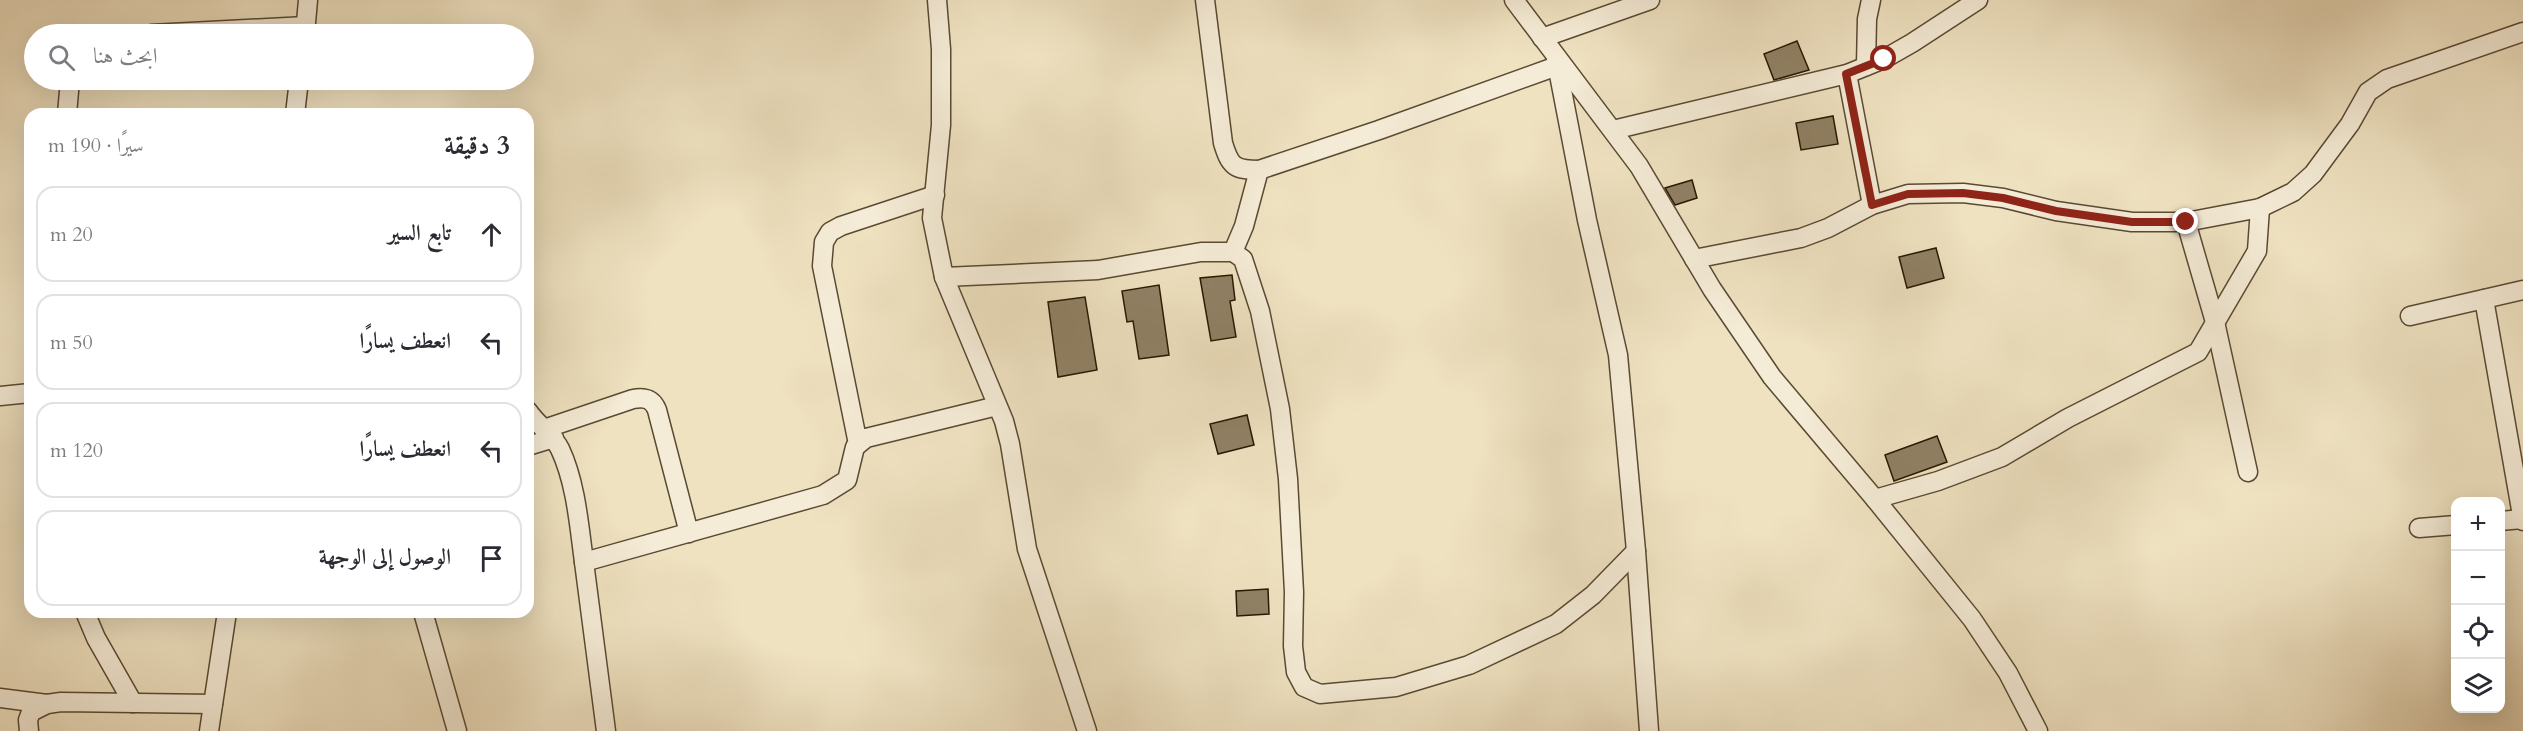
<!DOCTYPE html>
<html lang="ar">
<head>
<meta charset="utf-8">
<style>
	body { margin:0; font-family:Cardo,Amiri,serif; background:#f7f7f7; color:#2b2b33; direction:rtl }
	.controls { position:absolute; right:18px; bottom:18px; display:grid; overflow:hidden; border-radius:12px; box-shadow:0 6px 24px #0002 }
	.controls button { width:54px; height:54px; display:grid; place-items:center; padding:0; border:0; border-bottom:2px solid #e1e1e2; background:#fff; color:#2b2b33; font:30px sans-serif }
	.stop { position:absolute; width:18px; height:18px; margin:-14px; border:4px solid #8f2418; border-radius:50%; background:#fff }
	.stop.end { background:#8f2418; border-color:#fff; box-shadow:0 2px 6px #0008 }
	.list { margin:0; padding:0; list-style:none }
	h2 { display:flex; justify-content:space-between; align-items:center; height:78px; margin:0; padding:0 24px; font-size:26px }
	h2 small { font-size:20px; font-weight:400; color:#7c7c81 }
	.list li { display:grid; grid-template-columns:39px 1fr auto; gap:18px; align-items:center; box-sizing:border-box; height:96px; margin:0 12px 12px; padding:0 12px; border:2px solid #e1e1e2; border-radius:18px }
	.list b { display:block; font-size:22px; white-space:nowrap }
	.list em { font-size:20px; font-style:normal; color:#7c7c81 }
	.icon { flex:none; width:33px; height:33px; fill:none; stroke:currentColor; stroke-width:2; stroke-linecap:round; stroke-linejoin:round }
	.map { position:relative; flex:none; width:2523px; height:731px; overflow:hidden; direction:ltr }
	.search { position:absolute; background:#fff; box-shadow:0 6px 24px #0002; left:24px; top:24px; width:510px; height:66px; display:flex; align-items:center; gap:15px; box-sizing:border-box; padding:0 21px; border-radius:33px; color:#7c7c81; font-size:22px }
	.panel { position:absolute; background:#fff; box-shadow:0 6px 24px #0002; left:24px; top:108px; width:510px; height:510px; border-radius:18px; direction:rtl }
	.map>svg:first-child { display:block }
</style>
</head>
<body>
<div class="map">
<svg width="2523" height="731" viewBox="0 0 2523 731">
	<rect width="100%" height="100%" fill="#efe2c1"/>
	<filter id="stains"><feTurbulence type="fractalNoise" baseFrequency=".00333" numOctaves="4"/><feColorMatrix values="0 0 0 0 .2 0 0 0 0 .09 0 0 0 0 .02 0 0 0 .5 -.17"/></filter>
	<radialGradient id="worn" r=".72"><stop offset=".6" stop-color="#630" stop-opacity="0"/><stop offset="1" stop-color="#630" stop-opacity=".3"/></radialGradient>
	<!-- building -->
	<g fill="#908165" stroke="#291702" stroke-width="1.5">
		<polygon points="1797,41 1809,70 1774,80 1764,54"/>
		<polygon points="1833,116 1838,144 1801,150 1796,123"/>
		<polygon points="1692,180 1697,198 1675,205 1665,188"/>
		<polygon points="1936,248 1944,278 1907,288 1899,257"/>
		<polygon points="1232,275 1235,300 1230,301 1236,337 1211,341 1200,278"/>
		<polygon points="1159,285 1169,355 1139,359 1133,321 1127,322 1122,291"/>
		<polygon points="1085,297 1097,370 1058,377 1048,302"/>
		<polygon points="1247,415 1254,445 1218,454 1210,424"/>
		<polygon points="1937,436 1947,462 1894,481 1885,455"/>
		<polygon points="1268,589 1269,614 1237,616 1236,591"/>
	</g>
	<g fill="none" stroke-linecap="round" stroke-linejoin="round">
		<!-- minor casing -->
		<g stroke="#5a4a32" stroke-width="21">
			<g id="minor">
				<polyline points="937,0 941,49 941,125 932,218 944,277 1004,421 1010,444 1027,549 1087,731"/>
				<path d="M 1205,0 L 1223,143 C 1230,166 1234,170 1259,170 L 1379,130 L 1557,66"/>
				<polyline points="1514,0 1639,166 1712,289 1772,377 1875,499 1972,619 2008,673 2038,731"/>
				<polyline points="151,34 306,26"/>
				<polyline points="305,34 308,0"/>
				<polyline points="1542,38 1650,0"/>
				<polyline points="1556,59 1587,220 1618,355 1636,551 1649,731"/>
				<polyline points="1866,66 1867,19 1871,0"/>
				<polyline points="1847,74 1872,205"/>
				<polyline points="67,114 70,80"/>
				<polyline points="295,114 299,80"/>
				<polyline points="1613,130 1847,74 1884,59 1912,43 1978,0"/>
				<polyline points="2186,222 2215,322 2248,472"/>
				<polyline points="1233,252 1244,226 1259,170"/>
				<polyline points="1694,259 1801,238 1828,228 1872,205 1908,194 1963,193 2003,198 2056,211 2132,222 2186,222 2260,208 2293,192 2313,174 2350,124 2368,92 2387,79 2523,32"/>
				<polyline points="944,277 1098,270 1201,252 1233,252 1243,259 1260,311 1280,409 1288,479 1294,592 1293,646 1296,672 1304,687 1320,694 1396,687 1469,665 1556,624 1593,595 1636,551"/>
				<polyline points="2484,299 2523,521"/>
				<polyline points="2410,316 2523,290"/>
				<polyline points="0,396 30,393"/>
				<path d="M 528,411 C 537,425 553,434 560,449 C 576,483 579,525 584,562 C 591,618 599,675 606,731"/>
				<path d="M 544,429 L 633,399 C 644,397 652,398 657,410 L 689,533"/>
				<polyline points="858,444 822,266 824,242 830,232 841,226 935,195"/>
				<polyline points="528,446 554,438"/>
				<polyline points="1875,499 1938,481 2002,457 2068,418 2198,352 2257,251 2260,208"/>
				<polyline points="2500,521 2523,519"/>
				<polyline points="2419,528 2456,525"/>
				<polyline points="584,562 823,495 847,480 855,447 866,438 997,406"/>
				<polyline points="85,612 96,638 133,703"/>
				<polyline points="423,612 457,731"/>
				<polyline points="0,698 47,704"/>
				<polyline points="29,731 28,720 31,712 47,704 61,702 213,704"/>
				<polyline points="209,731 227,612"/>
			</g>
		</g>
		<!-- minor -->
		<use href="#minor" stroke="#f5ecd7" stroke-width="18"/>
	</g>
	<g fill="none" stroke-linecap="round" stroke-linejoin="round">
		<!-- route -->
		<polyline stroke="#8f2418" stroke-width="8" points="1884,59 1846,74 1872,205 1908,194 1963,193 2003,198 2056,211 2132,222 2186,222"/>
	</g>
	<rect width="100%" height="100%" filter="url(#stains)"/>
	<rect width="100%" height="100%" fill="url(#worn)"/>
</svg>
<div class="controls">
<button>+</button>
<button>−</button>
<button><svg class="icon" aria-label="locate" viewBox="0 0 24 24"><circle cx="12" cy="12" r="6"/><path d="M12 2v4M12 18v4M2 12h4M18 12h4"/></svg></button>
<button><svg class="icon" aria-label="layers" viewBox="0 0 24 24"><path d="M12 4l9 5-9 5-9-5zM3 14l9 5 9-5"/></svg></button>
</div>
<div class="stop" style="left:1884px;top:59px"></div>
<div class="stop end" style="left:2186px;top:222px"></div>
<div class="search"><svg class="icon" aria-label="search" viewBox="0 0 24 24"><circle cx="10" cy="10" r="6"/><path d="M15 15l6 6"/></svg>ابحث هنا</div>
<section class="panel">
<h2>3 دقيقة<small>سيرًا · 190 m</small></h2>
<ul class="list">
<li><svg class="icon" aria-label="ahead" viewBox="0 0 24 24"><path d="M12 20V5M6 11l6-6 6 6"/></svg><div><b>تابع السير</b></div><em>20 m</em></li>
<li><svg class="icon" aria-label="left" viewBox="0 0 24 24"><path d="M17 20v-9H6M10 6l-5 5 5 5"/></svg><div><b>انعطف يسارًا</b></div><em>50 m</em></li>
<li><svg class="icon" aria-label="left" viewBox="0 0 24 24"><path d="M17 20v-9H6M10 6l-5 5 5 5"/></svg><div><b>انعطف يسارًا</b></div><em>120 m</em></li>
<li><svg class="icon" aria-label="arrive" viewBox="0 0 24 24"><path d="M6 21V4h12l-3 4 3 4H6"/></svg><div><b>الوصول إلى الوجهة</b></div></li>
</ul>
</section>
</div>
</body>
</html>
